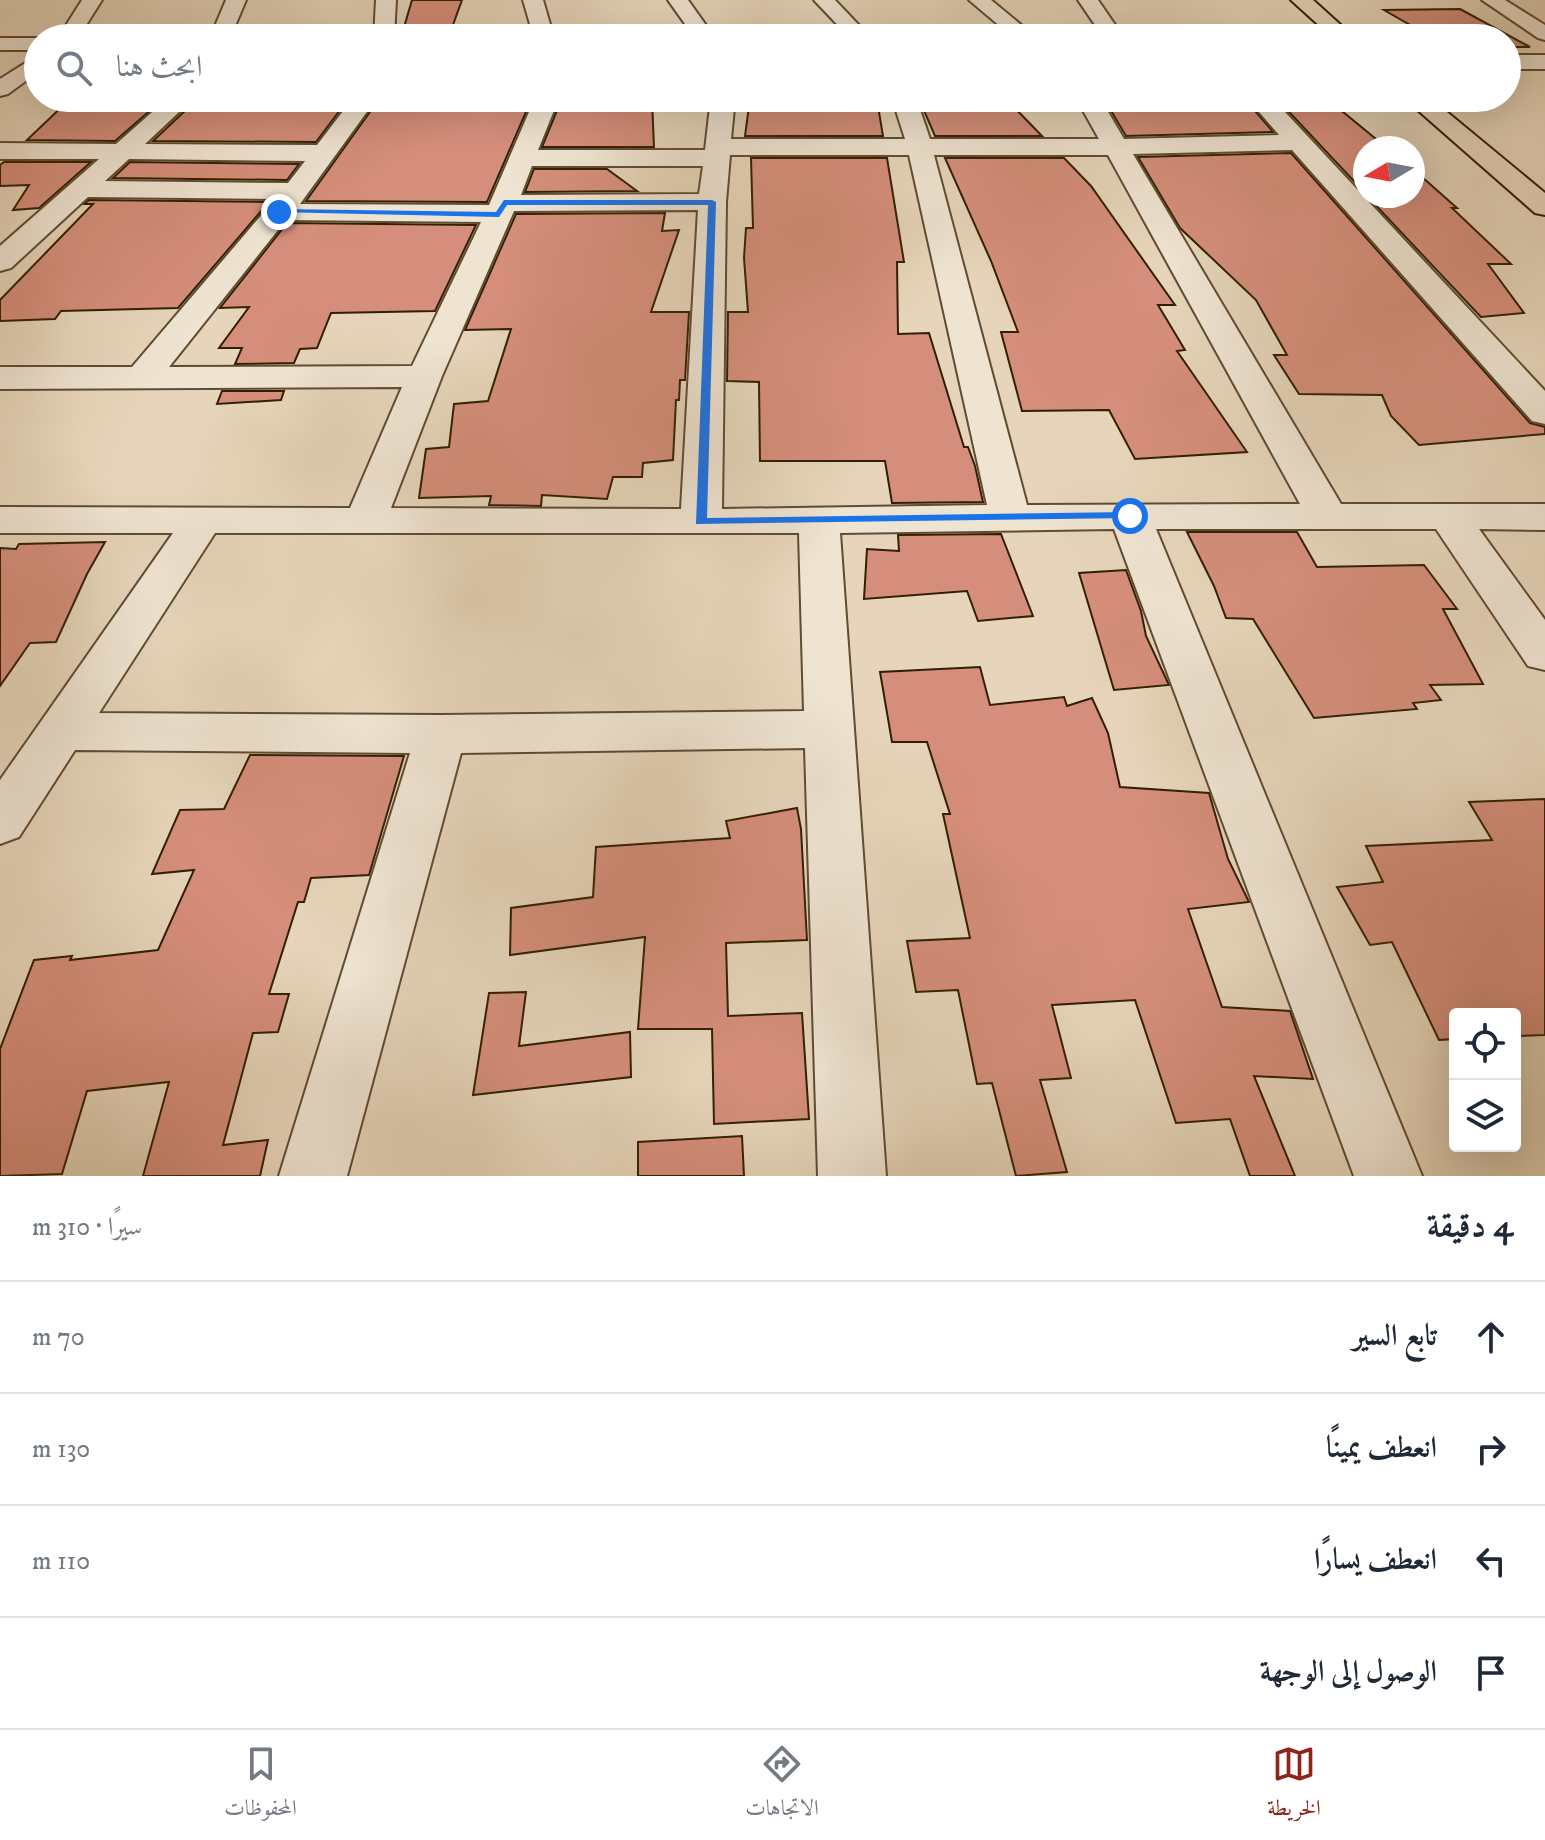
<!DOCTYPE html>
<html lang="ar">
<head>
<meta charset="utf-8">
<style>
	body { margin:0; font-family:"IM FELL DW Pica",Amiri,serif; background:#f6f6f7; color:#1f2937; direction:rtl }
	.controls { position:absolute; right:24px; bottom:24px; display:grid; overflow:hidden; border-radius:8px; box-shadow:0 8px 32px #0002 }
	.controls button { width:72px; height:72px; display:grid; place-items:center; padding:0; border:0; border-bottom:2px solid #e0e1e3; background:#fff; color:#1f2937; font:40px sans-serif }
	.compass { position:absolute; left:1353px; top:136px; width:72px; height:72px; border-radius:50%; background:#fff; box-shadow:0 8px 32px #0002; rotate:260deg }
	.stop { position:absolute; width:24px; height:24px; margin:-18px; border:6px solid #1a73e8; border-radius:50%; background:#fff }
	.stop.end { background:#1a73e8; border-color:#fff; box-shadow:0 2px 8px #0008 }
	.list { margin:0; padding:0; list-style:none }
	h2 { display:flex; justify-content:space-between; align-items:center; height:104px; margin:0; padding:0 32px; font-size:34px }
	h2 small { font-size:26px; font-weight:400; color:#747a83 }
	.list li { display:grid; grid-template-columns:52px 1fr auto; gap:24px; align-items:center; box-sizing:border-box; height:112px; padding:0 32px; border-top:2px solid #e0e1e3 }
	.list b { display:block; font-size:30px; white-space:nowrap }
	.list em { font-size:26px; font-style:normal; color:#747a83 }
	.icon { flex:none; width:44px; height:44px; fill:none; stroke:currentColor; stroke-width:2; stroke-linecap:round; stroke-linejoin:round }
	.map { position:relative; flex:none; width:1545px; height:1176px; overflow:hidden; direction:ltr }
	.search { position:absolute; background:#fff; box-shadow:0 8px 32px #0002; left:24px; right:24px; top:24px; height:88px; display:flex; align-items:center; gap:20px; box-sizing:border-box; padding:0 28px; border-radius:44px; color:#747a83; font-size:30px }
	.sheet { height:552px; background:#fff }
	nav { display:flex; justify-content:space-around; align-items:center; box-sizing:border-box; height:112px; border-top:2px solid #e0e1e3; background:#fff; font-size:22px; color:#747a83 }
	nav a { display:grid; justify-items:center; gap:4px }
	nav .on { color:#8f2418 }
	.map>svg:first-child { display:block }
</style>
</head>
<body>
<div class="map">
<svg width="1545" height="1176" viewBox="0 0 1545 1176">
	<rect width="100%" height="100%" fill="#e6d5ba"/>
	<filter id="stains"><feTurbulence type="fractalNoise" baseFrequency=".0025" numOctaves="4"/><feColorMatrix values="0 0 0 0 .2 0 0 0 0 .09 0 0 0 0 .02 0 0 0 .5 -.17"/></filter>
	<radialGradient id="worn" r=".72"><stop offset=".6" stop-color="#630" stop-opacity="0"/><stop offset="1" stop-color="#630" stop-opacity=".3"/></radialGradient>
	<!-- building -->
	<g fill="#d58e7b" stroke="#321f03" stroke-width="2">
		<polygon points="412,0 462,0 450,33 402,34"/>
		<polygon points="1460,9 1530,47 1507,47 1507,38 1433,38 1384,10"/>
		<polygon points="71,98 117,98 109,108 153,108 115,141 27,140"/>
		<polygon points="241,98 349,98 316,142 153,141 189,107 234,106"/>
		<polygon points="380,98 532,98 487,202 306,201"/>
		<polygon points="562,98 652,100 654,147 542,147"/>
		<polygon points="750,98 873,98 875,106 878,106 883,136 745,136"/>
		<polygon points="1233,98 1244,98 1273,132 1126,136 1107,104"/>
		<polygon points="1276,98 1326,98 1387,148 1365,148 1365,193"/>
		<polygon points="1008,101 1042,136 935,136 922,106"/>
		<polygon points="1291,153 1530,423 1545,427 1545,434 1419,445 1391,416 1382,395 1299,394 1274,355 1287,355 1256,300 1180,228 1138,157"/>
		<polygon points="751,158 887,158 904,262 897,262 898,334 929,333 964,447 968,447 975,466 983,502 892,503 885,461 760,461 759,382 727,381 728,312 748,312 744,258 746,228 753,228"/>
		<polygon points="945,158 1064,158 1091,186 1175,305 1158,305 1185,350 1177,351 1247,452 1135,459 1109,410 1022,411 1001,332 1018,332 991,261"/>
		<polygon points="4,162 91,162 39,208 13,210 29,185 0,186 0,165"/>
		<polygon points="130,162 299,164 287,180 113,178"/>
		<polygon points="534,169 607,169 637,191 525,192"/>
		<polygon points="1413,169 1457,208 1452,208 1511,264 1488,264 1524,313 1481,317 1367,196 1413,196"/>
		<polygon points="89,200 269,202 178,308 61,311 55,319 0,321 0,300 93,204 84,204"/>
		<polygon points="665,213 662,231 679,230 651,312 689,312 685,380 680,380 679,400 676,400 673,460 643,463 642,477 613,477 607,499 542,495 541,506 489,505 491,496 419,498 426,449 449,447 454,404 488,401 511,329 465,330 516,214"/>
		<polygon points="287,223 476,225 435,311 331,313 317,348 300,349 294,363 235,364 242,348 219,348 249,307 220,308"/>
		<polygon points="222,391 284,391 281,400 217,404"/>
		<polygon points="1187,532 1297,532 1317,567 1424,565 1457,609 1443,609 1483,684 1430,685 1441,700 1413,703 1417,709 1314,718 1253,619 1226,618 1214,586"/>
		<polygon points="1001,534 1033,616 978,621 967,591 864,599 867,549 899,551 898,535"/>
		<polygon points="105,542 87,574 56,642 30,643 0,686 0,548 16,549 19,544"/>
		<polygon points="1126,570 1141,611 1146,636 1169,685 1114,690 1079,573"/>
		<polygon points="980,667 990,705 1064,697 1067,706 1092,698 1108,733 1120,787 1209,793 1228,859 1249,902 1188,909 1222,1007 1290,1011 1313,1079 1254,1076 1295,1176 1250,1176 1230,1119 1176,1123 1135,1000 1052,1005 1071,1078 1040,1080 1067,1172 1016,1176 992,1083 977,1084 958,990 916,992 907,941 970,938 943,814 950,814 927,742 892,742 880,672"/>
		<polygon points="250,755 404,756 369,875 311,878 304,902 298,902 269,994 289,994 278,1032 253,1033 223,1145 268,1140 260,1176 143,1176 169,1082 87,1091 62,1174 0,1176 0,1049 34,960 72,956 70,960 158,950 194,870 152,874 180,810 224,809"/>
		<polygon points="1545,799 1545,1035 1515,1036 1515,1014 1455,1014 1455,1039 1439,1040 1392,942 1370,945 1337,887 1383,882 1366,846 1492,840 1469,802"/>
		<polygon points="797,808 801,829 807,940 726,943 728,1016 802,1013 809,1119 714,1124 712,1029 638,1029 645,937 510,955 511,908 593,897 596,847 730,838 726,821"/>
		<polygon points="526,992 519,1046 630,1032 631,1077 473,1095 489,993"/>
		<polygon points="742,1136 744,1176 638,1176 638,1142"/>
	</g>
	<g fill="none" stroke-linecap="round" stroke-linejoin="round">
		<!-- minor casing -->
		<g stroke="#5f4c31" stroke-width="4">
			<g id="minor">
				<polygon points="82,0 102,0 78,38 58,38"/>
				<polygon points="226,0 246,0 230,38 210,38"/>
				<polygon points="376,0 396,0 394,38 374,38"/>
				<polygon points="523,0 543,0 554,38 534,38"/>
				<polygon points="668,0 688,0 715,38 695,38"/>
				<polygon points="814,0 835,0 871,38 850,38"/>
				<polygon points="969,0 991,0 1037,38 1014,38"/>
				<polygon points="1078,0 1098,0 1124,38 1104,38"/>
				<polygon points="1482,0 1505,0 1545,25 1545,40 1538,38"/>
				<polygon points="0,38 39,38 38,50 0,50"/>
				<polygon points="38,55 38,72 8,94 0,96 0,79"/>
				<rect x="1507" y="55" width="38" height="14"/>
				<path d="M 168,98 L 194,98 L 145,144 L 317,145 L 353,98 L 377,98 L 300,204 L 489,205 L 535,98 L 559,98 L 538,150 L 705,150 L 711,98 L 735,98 L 731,139 L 905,139 L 892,98 L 916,98 L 930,139 L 1099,139 L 1076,98 L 1100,98 L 1124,139 L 1279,135 L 1247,98 L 1272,98 L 1545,391 L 1545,424 L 1532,421 L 1292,150 L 1133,154 L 1341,504 L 1545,504 L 1545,530 L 1479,529 L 1545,620 L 1545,670 L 1528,666 L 1436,529 L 1156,529 L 1422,1176 L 1354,1176 L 1114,529 L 840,533 L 886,1176 L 818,1176 L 805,748 L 461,753 L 347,1176 L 279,1176 L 410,753 L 75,750 L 19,837 L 0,844 L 0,780 L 173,533 L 0,533 L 0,507 L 350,508 L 402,387 L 0,389 L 0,367 L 132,367 L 275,199 L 88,197 L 11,268 L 0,271 L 0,246 L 99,159 L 0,159 L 0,143 L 116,144 ZM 730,155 L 909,155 L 987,505 L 722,509 L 726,202 ZM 934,155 L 1108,155 L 1300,504 L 1027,505 ZM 129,159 L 305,161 L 288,183 L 105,181 ZM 532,166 L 703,166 L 699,194 L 521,195 ZM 698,210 L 681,509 L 391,508 L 442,376 L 514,211 ZM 286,220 L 481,222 L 412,366 L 169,367 ZM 215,533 L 799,533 L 804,711 L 441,715 L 99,713 Z"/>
			</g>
		</g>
		<!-- major casing -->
		<g stroke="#321f03" stroke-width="4">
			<g id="major">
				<polygon points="1291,0 1313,0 1355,38 1333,38"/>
				<polygon points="1404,98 1430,98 1545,193 1545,215 1535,213"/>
			</g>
		</g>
		<!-- minor -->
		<use href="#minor" fill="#efe4d2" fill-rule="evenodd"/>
		<!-- major -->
		<use href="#major" fill="#e6d5ba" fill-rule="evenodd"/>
	</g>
	<!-- route -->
	<polygon fill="#1a73e8" points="712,200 716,202 707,518 1130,512 1134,513 1134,518 696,524 708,205 507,205 499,217 275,212 279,209 496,212 504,200"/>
	<rect width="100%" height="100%" filter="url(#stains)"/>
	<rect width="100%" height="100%" fill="url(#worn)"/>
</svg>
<div class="controls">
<button><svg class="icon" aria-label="locate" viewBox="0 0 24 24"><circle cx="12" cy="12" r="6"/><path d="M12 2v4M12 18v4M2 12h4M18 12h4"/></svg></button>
<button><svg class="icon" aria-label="layers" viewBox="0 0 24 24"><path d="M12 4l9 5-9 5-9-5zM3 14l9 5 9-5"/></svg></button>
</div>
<svg class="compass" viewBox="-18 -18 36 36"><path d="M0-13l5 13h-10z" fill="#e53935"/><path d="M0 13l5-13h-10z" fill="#747a83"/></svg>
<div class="stop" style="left:1130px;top:516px"></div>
<div class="stop end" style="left:279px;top:212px"></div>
<div class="search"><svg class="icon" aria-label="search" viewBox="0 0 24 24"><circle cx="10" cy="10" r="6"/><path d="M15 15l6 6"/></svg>ابحث هنا</div>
</div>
<section class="sheet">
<h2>4 دقيقة<small>سيرًا · 310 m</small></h2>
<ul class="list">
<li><svg class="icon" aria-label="ahead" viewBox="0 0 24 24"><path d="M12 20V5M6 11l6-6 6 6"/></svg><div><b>تابع السير</b></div><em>70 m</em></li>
<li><svg class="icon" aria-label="right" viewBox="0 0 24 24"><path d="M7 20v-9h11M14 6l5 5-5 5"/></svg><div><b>انعطف يمينًا</b></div><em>130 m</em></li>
<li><svg class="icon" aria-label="left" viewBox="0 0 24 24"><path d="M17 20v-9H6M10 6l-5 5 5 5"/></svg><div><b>انعطف يسارًا</b></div><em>110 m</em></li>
<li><svg class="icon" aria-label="arrive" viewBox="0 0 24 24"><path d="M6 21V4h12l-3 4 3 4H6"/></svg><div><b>الوصول إلى الوجهة</b></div></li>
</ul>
</section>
<nav>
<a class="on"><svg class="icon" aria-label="map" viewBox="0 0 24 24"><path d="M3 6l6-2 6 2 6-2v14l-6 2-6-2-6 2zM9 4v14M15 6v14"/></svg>الخريطة</a>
<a><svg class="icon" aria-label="directions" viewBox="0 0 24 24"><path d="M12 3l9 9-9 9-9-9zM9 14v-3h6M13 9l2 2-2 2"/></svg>الاتجاهات</a>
<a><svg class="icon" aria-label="saved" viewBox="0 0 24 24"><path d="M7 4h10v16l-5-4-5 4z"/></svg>المحفوظات</a>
</nav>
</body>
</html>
